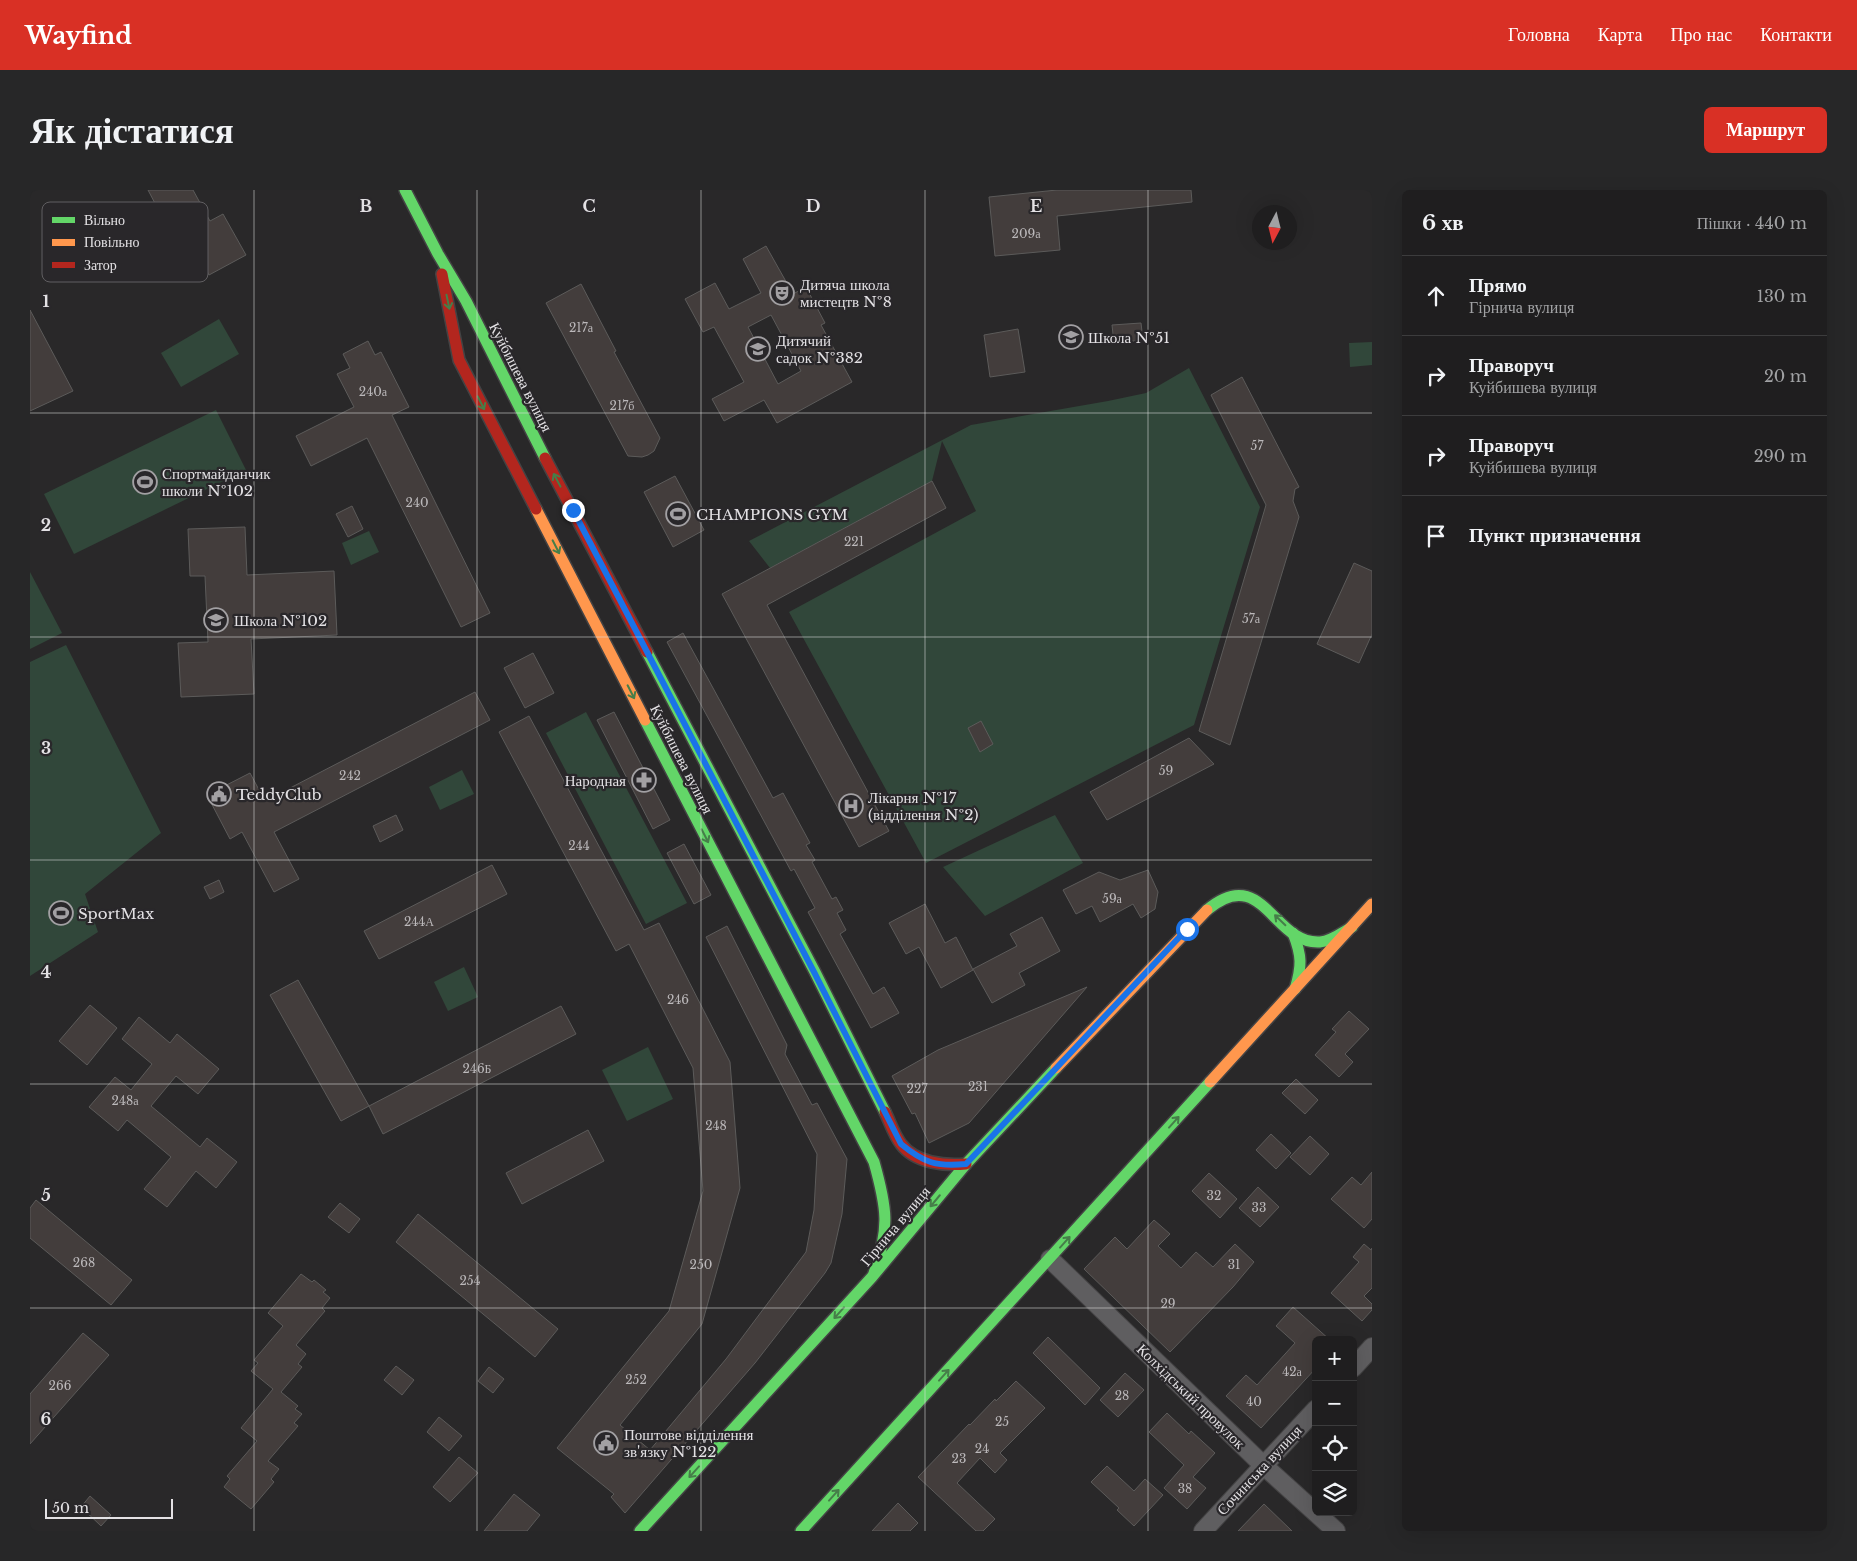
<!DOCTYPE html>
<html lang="uk">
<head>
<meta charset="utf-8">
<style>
	body { margin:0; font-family:"Libre Baskerville",serif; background:#272728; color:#f1f3f6 }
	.controls { position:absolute; right:15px; bottom:15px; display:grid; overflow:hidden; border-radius:8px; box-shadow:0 5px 20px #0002 }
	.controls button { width:45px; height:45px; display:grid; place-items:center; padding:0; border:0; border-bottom:1px solid #3c3c3d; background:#1f1e1f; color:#f1f3f6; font:25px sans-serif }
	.compass { position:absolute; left:1222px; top:15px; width:45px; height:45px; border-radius:50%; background:#1f1e1f; box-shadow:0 5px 20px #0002; rotate:187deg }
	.scale { position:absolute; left:15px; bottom:12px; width:128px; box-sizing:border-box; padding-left:5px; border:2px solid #e3e1e4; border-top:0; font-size:14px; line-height:18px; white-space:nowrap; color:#e3e1e4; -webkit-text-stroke:4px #29272a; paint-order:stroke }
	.stop { position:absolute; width:15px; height:15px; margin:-11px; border:4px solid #1a73e8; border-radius:50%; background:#fff }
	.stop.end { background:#1a73e8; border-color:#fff; box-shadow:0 1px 5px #0008 }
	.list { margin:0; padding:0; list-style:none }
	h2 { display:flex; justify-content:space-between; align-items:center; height:65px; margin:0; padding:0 20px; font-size:21px }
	h2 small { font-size:16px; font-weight:400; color:#a1a2a4 }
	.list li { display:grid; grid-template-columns:32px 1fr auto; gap:15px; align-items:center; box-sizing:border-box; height:80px; padding:0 20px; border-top:1px solid #3c3c3d }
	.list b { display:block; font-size:19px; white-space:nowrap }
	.list p { margin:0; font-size:16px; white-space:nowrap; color:#a1a2a4 }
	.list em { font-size:16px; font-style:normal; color:#a1a2a4 }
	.icon { flex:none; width:28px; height:28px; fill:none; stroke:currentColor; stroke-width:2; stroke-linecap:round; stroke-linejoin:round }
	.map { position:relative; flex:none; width:1342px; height:1341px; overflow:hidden; border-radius:8px }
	header { display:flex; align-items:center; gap:30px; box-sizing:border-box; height:70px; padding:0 25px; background:#d93025; color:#fff }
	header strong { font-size:24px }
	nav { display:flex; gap:28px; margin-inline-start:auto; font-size:18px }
	.intro { display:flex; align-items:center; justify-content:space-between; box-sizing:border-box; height:120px; padding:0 30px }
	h1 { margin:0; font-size:35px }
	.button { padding:12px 22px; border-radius:8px; background:#d93025; color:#fff; font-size:18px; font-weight:700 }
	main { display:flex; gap:30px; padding:0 30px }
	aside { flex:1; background:#1f1e1f; border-radius:8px; box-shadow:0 5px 20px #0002 }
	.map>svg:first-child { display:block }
</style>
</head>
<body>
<header>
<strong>Wayfind</strong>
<nav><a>Головна</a><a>Карта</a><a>Про нас</a><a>Контакти</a></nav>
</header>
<div class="intro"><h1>Як дістатися</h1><a class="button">Маршрут</a></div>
<main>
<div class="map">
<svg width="1342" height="1341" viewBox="0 0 1342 1341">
	<rect width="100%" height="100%" fill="#292829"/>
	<!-- green -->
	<g fill="#31473a">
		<polygon points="189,129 209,164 151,197 131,163"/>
		<polygon points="1342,152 1342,175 1320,177 1319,153"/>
		<polygon points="1159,178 1230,317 1164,535 896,673 759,422 946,321 912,251 902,291 740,378 719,351 941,235 1078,211 1116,203"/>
		<polygon points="186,220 216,280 44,364 14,304"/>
		<polygon points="339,341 349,362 321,375 312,353"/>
		<polygon points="0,382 32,443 0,459"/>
		<polygon points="36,455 131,643 55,704 68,742 0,786 0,472"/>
		<polygon points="556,522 657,713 616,734 516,543"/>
		<polygon points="432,580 444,604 410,620 399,597"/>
		<polygon points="1025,625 1053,673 955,726 913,677"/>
		<polygon points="434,777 448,807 418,821 404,792"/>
		<polygon points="618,857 643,909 597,931 572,880"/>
	</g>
	<!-- building -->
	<g fill="#433d3c" stroke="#5c5b5a" fill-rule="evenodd">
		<polygon points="118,0 163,0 180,31 193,24 216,65 179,85 151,33 139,40"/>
		<polygon points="1027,0 1161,0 1162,12 1027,26 1030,60 965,66 959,7"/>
		<path d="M 736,56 L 763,104 L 776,97 L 795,133 L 791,135 L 822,192 L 747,233 L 734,210 L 694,231 L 682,209 L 714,192 L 684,137 L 673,142 L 655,109 L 685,93 L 699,119 L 731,103 L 713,69 ZM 741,125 L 771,181 L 748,194 L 718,137 Z"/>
		<polygon points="551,94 586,161 584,162 630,248 624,261 618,265 612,267 598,266 516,113"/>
		<polygon points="0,120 43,201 0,221"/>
		<polygon points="1111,133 1113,150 1084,153 1082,135"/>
		<polygon points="988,139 995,182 960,187 954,145"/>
		<polygon points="338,151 345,165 351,162 379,217 362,225 460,423 431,437 337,248 281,276 266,246 324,217 307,184 320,178 313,164"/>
		<polygon points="1212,187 1269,297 1265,299 1263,311 1269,327 1200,555 1169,541 1236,315 1181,205"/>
		<polygon points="645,286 674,340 643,357 614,302"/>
		<polygon points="902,291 916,318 737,415 859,641 829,657 692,404"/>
		<polygon points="322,316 333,339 318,347 306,324"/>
		<polygon points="215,337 217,385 304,381 307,445 221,449 224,504 151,507 148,453 178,452 175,386 160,386 158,339"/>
		<polygon points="1324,373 1342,381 1342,444 1329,473 1287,454"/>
		<polygon points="653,443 743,608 753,603 780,653 776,655 785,670 782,672 802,709 806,707 813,720 807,723 816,740 810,744 843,804 854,797 869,823 841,838 778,722 785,718 764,679 761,681 637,452"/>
		<polygon points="503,463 524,503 495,518 474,478"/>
		<polygon points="445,502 460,530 244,642 269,689 244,702 212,642 200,649 177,605 220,583 235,611"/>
		<polygon points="584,522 640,630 623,639 567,530"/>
		<polygon points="499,526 614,740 629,733 700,872 710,998 672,1134 590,1235 620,1260 696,1169 776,1062 784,1020 787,964 676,747 697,736 757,855 755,864 782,915 787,913 817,969 812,1024 801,1073 795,1083 725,1173 595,1323 581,1307 584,1304 527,1258 639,1121 673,1001 663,878 599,754 586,761 469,542"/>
		<polygon points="951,531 963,554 950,562 938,538"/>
		<polygon points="1159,548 1184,574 1077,630 1060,602"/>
		<polygon points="366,625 373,640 350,652 343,636"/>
		<polygon points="654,654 681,705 664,714 637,663"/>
		<polygon points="462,675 477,704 349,769 334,741"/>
		<polygon points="1118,680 1128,702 1125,719 1111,728 1103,714 1070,732 1062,716 1046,724 1033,700 1069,682 1090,690"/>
		<polygon points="189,690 194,702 180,709 174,697"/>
		<polygon points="895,714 915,753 926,747 943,780 911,798 889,757 876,764 859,733"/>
		<polygon points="1012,727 1030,761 989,783 995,795 962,813 943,779 987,756 980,744"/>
		<polygon points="268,790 339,916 311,931 240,805"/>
		<polygon points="1057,797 939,933 899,953 885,923 882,924 862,886 908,860"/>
		<polygon points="60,815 87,838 57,875 29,851"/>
		<polygon points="531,816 546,844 353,944 339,916"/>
		<polygon points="1319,821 1339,839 1315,864 1323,872 1309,887 1285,865 1306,842 1302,839"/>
		<polygon points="109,827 140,853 147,844 189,879 168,904 146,886 121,916 170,957 177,948 207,972 186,998 166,981 137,1017 114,999 141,967 97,930 88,941 59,917 85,887 101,900 122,874 92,849"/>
		<polygon points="1266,889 1288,910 1275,924 1252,903"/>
		<polygon points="558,940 574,971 492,1014 476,983"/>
		<polygon points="1241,944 1261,963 1246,979 1226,960"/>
		<polygon points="1280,946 1299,964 1280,985 1260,967"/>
		<polygon points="1342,982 1342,1029 1334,1038 1301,1009 1322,987 1331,995"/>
		<polygon points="1179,983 1207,1009 1190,1028 1162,1001"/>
		<polygon points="1228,997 1249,1017 1230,1037 1209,1018"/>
		<polygon points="6,1010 102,1090 81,1115 0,1048 0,1018"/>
		<polygon points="310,1013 330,1029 319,1043 298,1027"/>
		<polygon points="388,1024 528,1139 505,1167 366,1052"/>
		<polygon points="1124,1030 1140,1044 1128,1056 1151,1078 1166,1062 1183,1077 1205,1054 1224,1072 1203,1097 1140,1162 1054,1079 1085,1047 1097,1059"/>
		<polygon points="1334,1054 1341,1060 1342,1058 1342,1098 1334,1106 1342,1114 1342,1120 1332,1131 1301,1103 1329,1072 1323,1067"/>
		<polygon points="271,1084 282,1092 284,1090 296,1100 293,1102 300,1108 292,1118 295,1121 266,1155 276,1164 268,1174 272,1177 251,1202 268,1216 265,1219 272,1224 264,1233 268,1236 238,1271 249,1279 241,1289 244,1292 221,1319 194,1297 200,1289 197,1286 227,1251 211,1238 243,1199 221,1181 228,1173 224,1170 253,1136 238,1123"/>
		<polygon points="1263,1117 1300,1150 1286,1150 1286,1178 1231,1238 1196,1206 1216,1185 1227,1195 1265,1153 1246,1136"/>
		<polygon points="53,1143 79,1165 0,1254 0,1204"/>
		<polygon points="1018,1147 1070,1198 1055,1215 1003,1163"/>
		<polygon points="366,1176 384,1190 372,1205 354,1190"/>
		<polygon points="459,1177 474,1189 463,1203 448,1191"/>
		<polygon points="1095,1183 1114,1200 1088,1227 1070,1210"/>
		<polygon points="986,1191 1015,1218 970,1263 977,1270 965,1283 950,1268 927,1293 965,1329 953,1341 946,1341 888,1287 939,1234 940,1235 965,1209 966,1211"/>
		<polygon points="1137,1223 1159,1244 1161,1241 1185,1263 1163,1287 1176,1298 1157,1319 1134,1298 1154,1275 1119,1242"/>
		<polygon points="409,1227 432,1246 419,1261 397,1242"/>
		<polygon points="429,1267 448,1283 420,1312 403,1297"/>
		<polygon points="1077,1276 1104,1301 1115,1289 1133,1305 1104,1336 1087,1320 1089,1318 1061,1292"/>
		<polygon points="484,1304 510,1325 497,1341 454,1341"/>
		<polygon points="60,1306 81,1325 71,1336 51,1317"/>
		<polygon points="868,1313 888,1333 880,1341 842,1341"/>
		<polygon points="1234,1314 1262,1341 1208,1341"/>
	</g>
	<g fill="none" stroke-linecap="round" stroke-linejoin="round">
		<!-- street casing -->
		<g stroke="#444344" stroke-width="20">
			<g id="street">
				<polyline points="1020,1069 1234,1276 1306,1341"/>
				<polyline points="1323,1178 1342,1157"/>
				<polyline points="1173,1341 1286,1219"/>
			</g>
		</g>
		<!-- fast casing -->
		<g stroke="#444344" stroke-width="14">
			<g id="fast">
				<polyline points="375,0 408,64 436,111 515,268"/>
				<polyline points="617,462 785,782 855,922"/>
				<path d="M 615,530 L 844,972 C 857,1018 860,1038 844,1083"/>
				<path d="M 1177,720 C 1233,673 1243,755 1290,752 C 1302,751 1313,742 1322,737"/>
				<path d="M 1263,743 C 1272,766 1272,776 1265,799"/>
				<polyline points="610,1341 842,1087 936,974 1026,878"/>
				<polyline points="771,1341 1180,892"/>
			</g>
		</g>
		<!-- slow casing -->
		<g stroke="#444344" stroke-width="14">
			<g id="slow">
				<polyline points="506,319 615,530"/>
				<polyline points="1026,878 1177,720"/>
				<polyline points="1180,892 1342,714"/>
			</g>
		</g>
		<!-- jam casing -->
		<g stroke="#444344" stroke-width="14">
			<g id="jam">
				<polyline points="412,84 429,170 506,319"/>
				<polyline points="515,268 617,462"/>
				<path d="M 855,922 C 860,932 864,945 871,954 C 885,973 915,976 936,974"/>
			</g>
		</g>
		<!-- street -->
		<use href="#street" stroke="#5f5e60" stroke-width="18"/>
		<!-- fast -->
		<use href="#fast" stroke="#63d668" stroke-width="11"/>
		<!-- slow -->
		<use href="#slow" stroke="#ff974d" stroke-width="11"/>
		<!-- jam -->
		<use href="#jam" stroke="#b3261e" stroke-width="11"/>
	</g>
	<!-- one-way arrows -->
	<defs><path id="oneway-shaft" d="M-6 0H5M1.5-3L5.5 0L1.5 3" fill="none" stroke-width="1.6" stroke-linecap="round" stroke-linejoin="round" transform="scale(1.25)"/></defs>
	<g stroke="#467e49">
		<use href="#oneway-shaft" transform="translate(418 112) rotate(78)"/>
		<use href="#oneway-shaft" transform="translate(451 213) rotate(63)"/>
		<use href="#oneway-shaft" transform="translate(527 290) rotate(-118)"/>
		<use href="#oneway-shaft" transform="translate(526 357) rotate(63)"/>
		<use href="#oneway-shaft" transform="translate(601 502) rotate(63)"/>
		<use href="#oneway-shaft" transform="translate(675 646) rotate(63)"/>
		<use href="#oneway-shaft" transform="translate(1250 730) rotate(-136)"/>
		<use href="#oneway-shaft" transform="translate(1144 932) rotate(-48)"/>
		<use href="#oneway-shaft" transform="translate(905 1011) rotate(130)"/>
		<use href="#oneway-shaft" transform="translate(1035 1052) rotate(-48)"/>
		<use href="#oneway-shaft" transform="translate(809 1123) rotate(132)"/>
		<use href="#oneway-shaft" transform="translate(914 1185) rotate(-48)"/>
		<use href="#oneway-shaft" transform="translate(664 1282) rotate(132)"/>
		<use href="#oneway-shaft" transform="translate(804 1305) rotate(-48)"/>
	</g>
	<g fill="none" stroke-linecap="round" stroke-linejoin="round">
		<!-- route -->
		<path stroke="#1a73e8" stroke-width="6" d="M 543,320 L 784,782 L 871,954 C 894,973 907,977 936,974 L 1157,739"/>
	</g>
	<!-- grid -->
	<path fill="none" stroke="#e3e1e4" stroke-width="1" stroke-opacity="0.55" d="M 224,0 L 224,1341M 447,0 L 447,1341M 671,0 L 671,1341M 895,0 L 895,1341M 1118,0 L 1118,1341M 0,223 L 1342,223M 0,447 L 1342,447M 0,670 L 1342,670M 0,894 L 1342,894M 0,1118 L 1342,1118"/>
	<!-- icons -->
	<defs>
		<g id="theatre-ring" transform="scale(1.25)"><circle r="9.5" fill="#29272a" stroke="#a2a0a3" stroke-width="1.5"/><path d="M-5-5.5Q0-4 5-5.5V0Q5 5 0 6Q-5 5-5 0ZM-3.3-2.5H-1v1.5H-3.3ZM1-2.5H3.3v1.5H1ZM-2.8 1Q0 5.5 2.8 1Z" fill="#a2a0a3"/></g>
		<g id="school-ring" transform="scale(1.25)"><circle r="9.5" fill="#29272a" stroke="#a2a0a3" stroke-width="1.5"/><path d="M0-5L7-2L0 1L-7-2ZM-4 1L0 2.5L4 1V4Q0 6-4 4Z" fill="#a2a0a3"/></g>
		<g id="stadium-ring" transform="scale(1.25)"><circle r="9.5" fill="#29272a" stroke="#a2a0a3" stroke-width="1.5"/><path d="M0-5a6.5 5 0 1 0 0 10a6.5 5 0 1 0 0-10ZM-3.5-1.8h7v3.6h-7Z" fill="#a2a0a3"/></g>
		<g id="pharmacy-ring" transform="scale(1.25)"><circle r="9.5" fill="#29272a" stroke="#a2a0a3" stroke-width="1.5"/><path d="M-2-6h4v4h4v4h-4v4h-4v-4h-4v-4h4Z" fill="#a2a0a3"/></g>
		<g id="civic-ring" transform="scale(1.25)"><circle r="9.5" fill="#29272a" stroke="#a2a0a3" stroke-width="1.5"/><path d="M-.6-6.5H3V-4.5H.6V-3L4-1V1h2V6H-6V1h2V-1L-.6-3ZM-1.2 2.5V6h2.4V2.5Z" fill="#a2a0a3"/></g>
		<g id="hospital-ring" transform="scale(1.25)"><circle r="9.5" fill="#29272a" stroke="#a2a0a3" stroke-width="1.5"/><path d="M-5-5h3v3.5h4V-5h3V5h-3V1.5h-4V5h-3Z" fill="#a2a0a3"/></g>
	</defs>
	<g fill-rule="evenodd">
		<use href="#theatre-ring" x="752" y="103"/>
		<use href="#school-ring" x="1041" y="147"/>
		<use href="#school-ring" x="728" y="159"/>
		<use href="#stadium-ring" x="115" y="292"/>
		<use href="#stadium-ring" x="648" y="324"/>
		<use href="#school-ring" x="186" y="430"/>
		<use href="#pharmacy-ring" x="614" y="590"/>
		<use href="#civic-ring" x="189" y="604"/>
		<use href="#hospital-ring" x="821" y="616"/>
		<use href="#stadium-ring" x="31" y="723"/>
		<use href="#civic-ring" x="576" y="1253"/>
	</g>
	<g text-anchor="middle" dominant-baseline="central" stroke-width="4.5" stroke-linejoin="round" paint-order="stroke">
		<!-- number labels -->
		<g font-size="12" fill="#bbb8ba">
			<text x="996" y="43">209а</text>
			<text x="551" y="137">217а</text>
			<text x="343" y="201">240а</text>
			<text x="592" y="215">217б</text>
			<text x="1227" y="255">57</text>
			<text x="387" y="312">240</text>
			<text x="824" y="351">221</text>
			<text x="1221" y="428">57а</text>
			<text x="1136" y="580">59</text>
			<text x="320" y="585">242</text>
			<text x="549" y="655">244</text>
			<text x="1082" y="708">59а</text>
			<text x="389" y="731">244А</text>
			<text x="648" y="809">246</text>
			<text x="447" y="878">246Б</text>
			<text x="948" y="896">231</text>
			<text x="887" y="898">227</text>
			<text x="95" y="910">248а</text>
			<text x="686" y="935">248</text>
			<text x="1184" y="1005">32</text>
			<text x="1229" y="1017">33</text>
			<text x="54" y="1072">268</text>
			<text x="671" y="1074">250</text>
			<text x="1204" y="1074">31</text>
			<text x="440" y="1090">254</text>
			<text x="1138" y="1113">29</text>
			<text x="1262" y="1181">42а</text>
			<text x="606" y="1189">252</text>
			<text x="30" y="1195">266</text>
			<text x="1092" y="1205">28</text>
			<text x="1224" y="1211">40</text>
			<text x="972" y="1231">25</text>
			<text x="952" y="1258">24</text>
			<text x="929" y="1268">23</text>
			<text x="1155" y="1298">38</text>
		</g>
		<!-- poi labels -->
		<g font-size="15" fill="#e3e1e4" stroke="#29272a" text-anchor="start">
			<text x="770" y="94">Дитяча школа<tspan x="770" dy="17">мистецтв №8</tspan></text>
			<text x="1058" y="147">Школа №51</text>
			<text x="746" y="150">Дитячий<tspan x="746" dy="17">садок №382</tspan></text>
			<text x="132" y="283">Спортмайданчик<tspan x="132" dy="17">школи №102</tspan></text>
			<text x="666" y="324">CHAMPIONS GYM</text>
			<text x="204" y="430">Школа №102</text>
			<text x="596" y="590" text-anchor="end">Народная</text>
			<text x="206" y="604">TeddyClub</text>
			<text x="838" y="607">Лікарня №17<tspan x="838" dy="17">(відділення №2)</tspan></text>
			<text x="48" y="723">SportMax</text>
			<text x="594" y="1244">Поштове відділення<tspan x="594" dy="17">зв'язку №122</tspan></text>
		</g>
		<!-- street labels -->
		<g font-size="15" fill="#e3e1e4" stroke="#29272a">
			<text transform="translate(491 187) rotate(63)">Куйбишева вулиця</text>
			<text transform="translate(652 569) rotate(63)">Куйбишева вулиця</text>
			<text transform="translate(865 1036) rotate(-50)">Гірнича вулиця</text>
			<text transform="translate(1161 1206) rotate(44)">Колхідський провулок</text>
			<text transform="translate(1229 1280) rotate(-47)">Сочинська вулиця</text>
		</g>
	</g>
	<!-- legend -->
	<rect x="12" y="12" width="166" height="80" rx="8" fill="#29272a" stroke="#615f62" stroke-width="1"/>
	<rect x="22" y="27" width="23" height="6" fill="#63d668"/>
	<rect x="22" y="49" width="23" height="7" fill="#ff974d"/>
	<rect x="22" y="72" width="23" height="6" fill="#b3261e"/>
	<g font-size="14" fill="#e3e1e4">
		<text x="54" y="35">Вільно</text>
		<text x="54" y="57">Повільно</text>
		<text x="54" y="80">Затор</text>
	</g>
	<g font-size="16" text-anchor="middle" font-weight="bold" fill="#e3e1e4" stroke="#29272a" stroke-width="4.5" stroke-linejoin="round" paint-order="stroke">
		<text x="336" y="22">B</text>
		<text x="559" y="22">C</text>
		<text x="783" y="22">D</text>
		<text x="1006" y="22">E</text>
		<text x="16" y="117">1</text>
		<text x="16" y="341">2</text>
		<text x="16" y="564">3</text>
		<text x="16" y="788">4</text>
		<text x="16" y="1011">5</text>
		<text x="16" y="1235">6</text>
	</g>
</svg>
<div class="controls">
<button>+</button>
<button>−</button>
<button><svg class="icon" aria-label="locate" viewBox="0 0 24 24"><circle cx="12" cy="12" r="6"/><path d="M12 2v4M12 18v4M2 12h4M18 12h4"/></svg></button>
<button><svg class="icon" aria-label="layers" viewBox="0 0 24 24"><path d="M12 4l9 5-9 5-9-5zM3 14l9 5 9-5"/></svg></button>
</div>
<svg class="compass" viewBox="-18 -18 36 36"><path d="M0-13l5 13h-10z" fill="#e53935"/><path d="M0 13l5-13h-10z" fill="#a1a2a4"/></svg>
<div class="scale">50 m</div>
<div class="stop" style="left:1157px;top:739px"></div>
<div class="stop end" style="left:543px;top:320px"></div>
</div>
<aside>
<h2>6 хв<small>Пішки · 440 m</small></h2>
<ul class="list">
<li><svg class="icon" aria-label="ahead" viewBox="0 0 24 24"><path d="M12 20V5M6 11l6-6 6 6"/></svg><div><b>Прямо</b><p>Гірнича вулиця</p></div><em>130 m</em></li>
<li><svg class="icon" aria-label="right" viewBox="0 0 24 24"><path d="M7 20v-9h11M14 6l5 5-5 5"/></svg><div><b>Праворуч</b><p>Куйбишева вулиця</p></div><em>20 m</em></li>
<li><svg class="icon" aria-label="right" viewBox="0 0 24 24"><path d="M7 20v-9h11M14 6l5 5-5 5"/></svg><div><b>Праворуч</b><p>Куйбишева вулиця</p></div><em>290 m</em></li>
<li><svg class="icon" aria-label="arrive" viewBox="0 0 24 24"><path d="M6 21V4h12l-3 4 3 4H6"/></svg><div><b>Пункт призначення</b></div></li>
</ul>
</aside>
</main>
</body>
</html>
